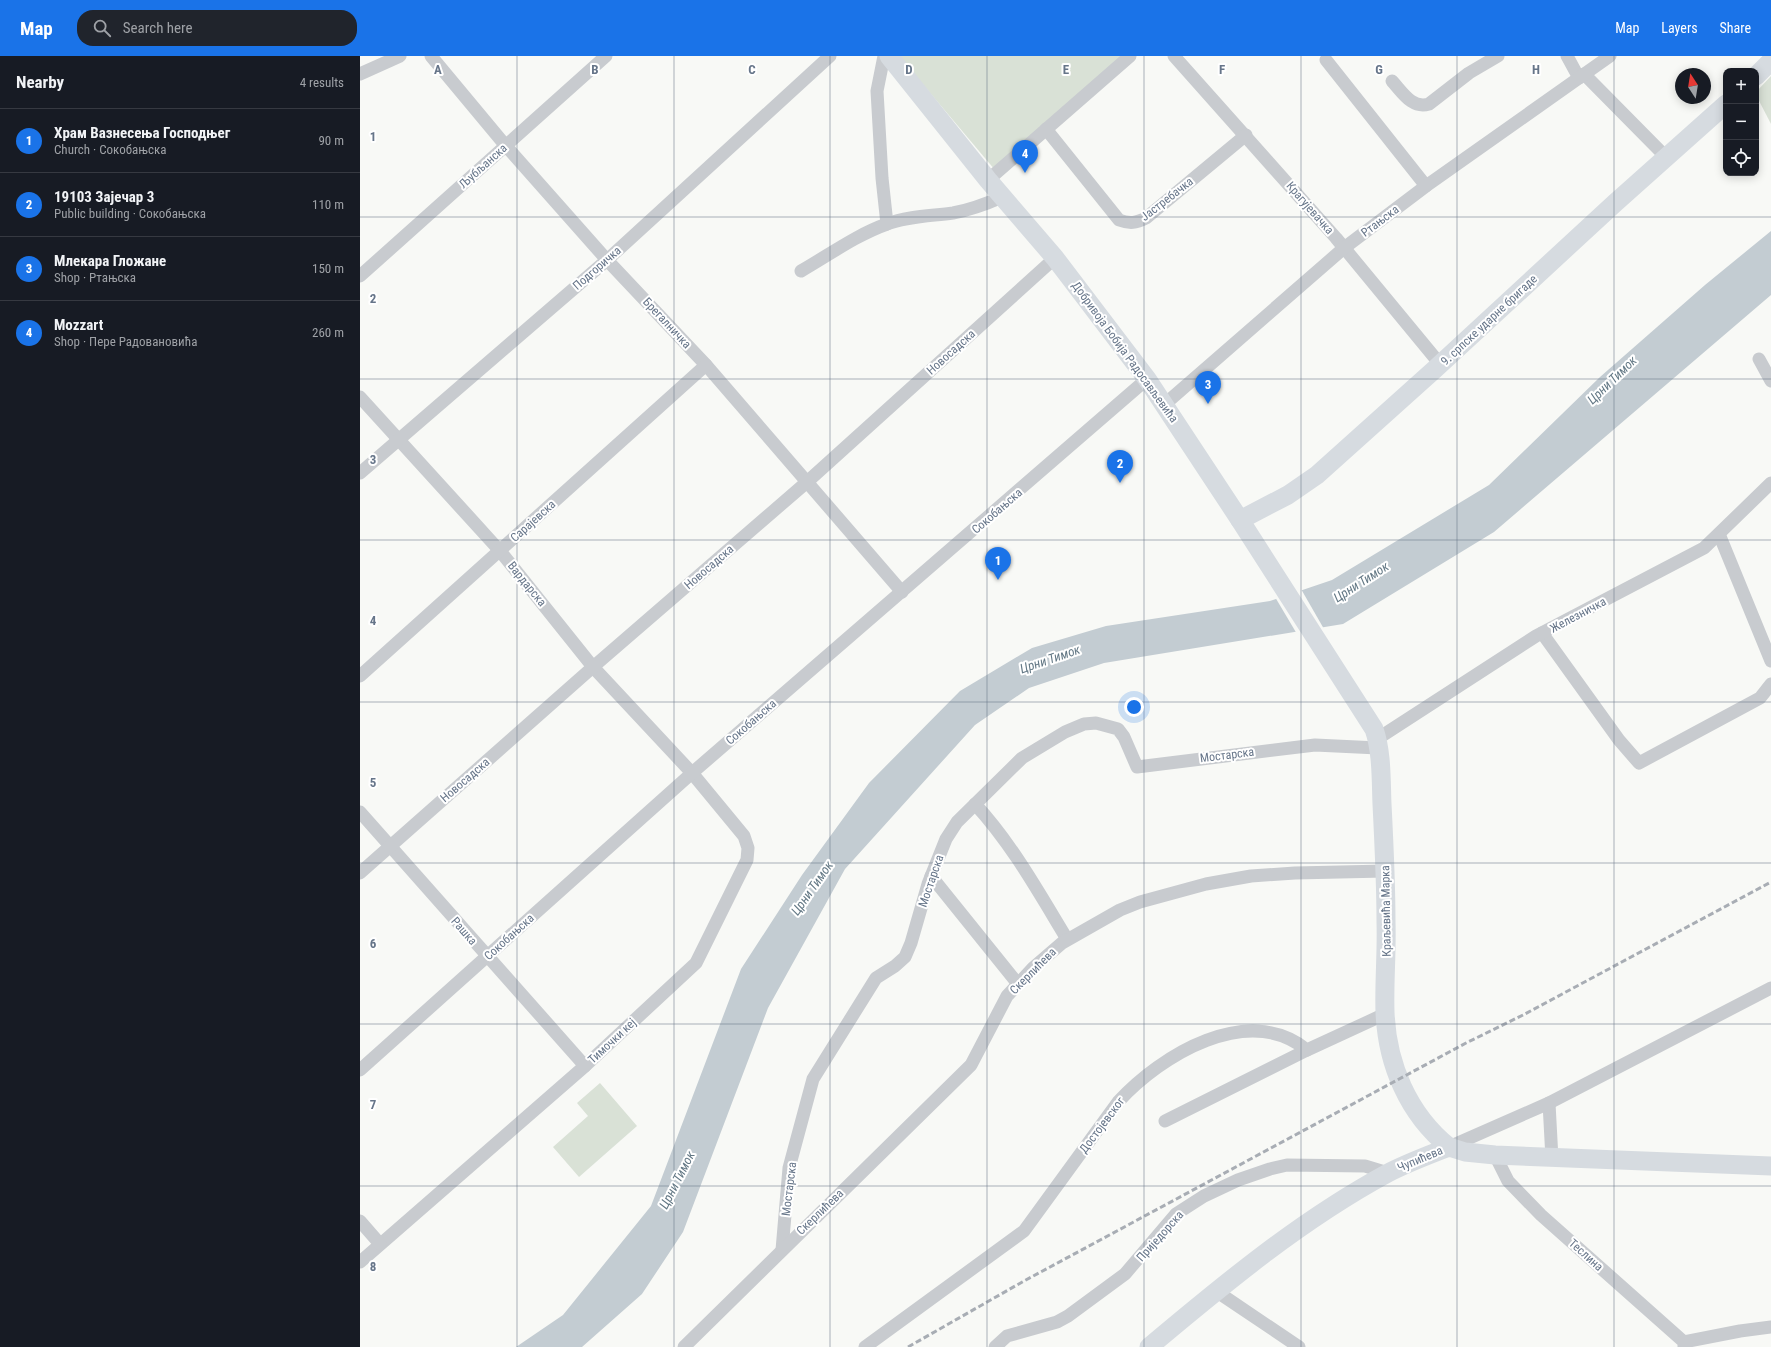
<!DOCTYPE html>
<html lang="en">
<head>
<meta charset="utf-8">
<style>
	body { margin:0; font-family:"Roboto Condensed",sans-serif; background:#20242c; color:#f1f3f6 }
	.controls { position:absolute; right:12px; top:12px; display:grid; overflow:hidden; border-radius:8px; box-shadow:0 2px 10px #0003 }
	.controls button { width:36px; height:36px; display:grid; place-items:center; padding:0; border:0; border-bottom:1px solid #363941; background:#171b24; color:#f1f3f6; font:20px sans-serif }
	.compass { position:absolute; left:1315px; top:12px; width:36px; height:36px; border-radius:50%; background:#171b24; box-shadow:0 2px 10px #0003; rotate:348deg }
	.you { position:absolute; left:774px; top:651px; width:14px; height:14px; margin:-10px; border:3px solid #fff; border-radius:50%; background:#1a73e8; box-shadow:0 0 0 6px #1a73e833 }
	.badge { display:grid; place-items:center; width:26px; height:26px; border-radius:50%; background:#1a73e8; color:#fff; font-size:13px; font-weight:700 }
	.pin { position:absolute; translate:-50% -33px; filter:drop-shadow(0 1px 2px #0008) }
	.pin::after { content:''; position:absolute; top:21px; width:14px; height:12px; background:inherit; clip-path:polygon(0 0,100% 0,50% 100%) }
	.list { margin:0; padding:0; list-style:none }
	h2 { display:flex; justify-content:space-between; align-items:center; height:52px; margin:0; padding:0 16px; font-size:17px }
	h2 small { font-size:13px; font-weight:400; color:#9ea1a6 }
	.list li { display:grid; grid-template-columns:26px 1fr auto; gap:12px; align-items:center; box-sizing:border-box; height:64px; padding:0 16px; border-top:1px solid #363941 }
	.list b { display:block; font-size:15px; white-space:nowrap }
	.list p { margin:0; font-size:13px; white-space:nowrap; color:#9ea1a6 }
	.list em { font-size:13px; font-style:normal; color:#9ea1a6 }
	.icon { flex:none; width:22px; height:22px; fill:none; stroke:currentColor; stroke-width:2; stroke-linecap:round; stroke-linejoin:round }
	.map { position:relative; flex:none; width:1411px; height:1291px; overflow:hidden }
	header { display:flex; align-items:center; gap:24px; box-sizing:border-box; height:56px; padding:0 20px; background:#1a73e8; color:#fff }
	header strong { font-size:19px }
	nav { display:flex; gap:22px; margin-inline-start:auto; font-size:14px }
	.search { width:280px; height:36px; background:#20242c; display:flex; align-items:center; gap:10px; box-sizing:border-box; padding:0 14px; border-radius:16px; color:#9ea1a6; font-size:15px }
	main { display:flex }
	aside { flex:1; background:#171b24 }
	.map>svg:first-child { display:block }
</style>
</head>
<body>
<header>
<strong>Map</strong>
<div class="search"><svg class="icon" aria-label="search" viewBox="0 0 24 24"><circle cx="10" cy="10" r="6"/><path d="M15 15l6 6"/></svg>Search here</div>
<nav><a>Map</a><a>Layers</a><a>Share</a></nav>
</header>
<main>
<aside>
<h2>Nearby<small>4 results</small></h2>
<ul class="list">
<li><span class="badge">1</span><div><b>Храм Вазнесења Господњег</b><p>Church · Сокобањска</p></div><em>90 m</em></li>
<li><span class="badge">2</span><div><b>19103 Зајечар 3</b><p>Public building · Сокобањска</p></div><em>110 m</em></li>
<li><span class="badge">3</span><div><b>Млекара Гложане</b><p>Shop · Ртањска</p></div><em>150 m</em></li>
<li><span class="badge">4</span><div><b>Mozzart</b><p>Shop · Пере Радовановића</p></div><em>260 m</em></li>
</ul>
</aside>
<div class="map">
<svg width="1411" height="1291" viewBox="0 0 1411 1291">
	<rect width="100%" height="100%" fill="#f8f9f6"/>
	<!-- green -->
	<g fill="#d9e1d6">
		<polygon points="539,0 774,0 635,114"/>
		<polygon points="1411,20 1411,68 1396,39 1396,36"/>
		<polygon points="240,1027 277,1070 219,1121 193,1091 228,1060 217,1047"/>
	</g>
	<!-- water -->
	<polygon fill="#c3ccd2" points="1411,175 1411,239 1134,476 983,568 744,607 669,632 615,669 485,813 408,952 323,1176 282,1238 222,1291 156,1291 203,1259 291,1150 381,913 442,819 509,727 600,635 672,592 746,570 910,545 972,524 1129,429 1240,321 1345,229"/>
	<!-- pier -->
	<polygon fill="#f8f9f6" points="941,533 964,573 937,578 915,541"/>
	<g fill="none" stroke-linecap="round" stroke-linejoin="round">
		<!-- street -->
		<g stroke="#c8cbcf" stroke-width="13">
			<polyline points="71,0 146,90 247,204 346,309 542,536"/>
			<polyline points="524,0 517,35 522,122 527,168"/>
			<polyline points="814,0 976,182 1080,308"/>
			<polyline points="1207,0 1219,22"/>
			<polyline points="966,4 1066,130"/>
			<polyline points="0,18 40,0"/>
			<polyline points="1224,18 1306,101"/>
			<path d="M 1032,25 C 1043,37 1052,53 1069,48 L 1109,17 L 1138,0"/>
			<path d="M 686,73 L 759,164 C 770,168 776,167 786,162 L 886,79"/>
			<polyline points="628,124 770,0"/>
			<path d="M 441,215 C 469,199 496,179 527,168 C 548,160 571,160 593,157 C 610,154 626,148 642,141"/>
			<polyline points="0,220 246,0"/>
			<polyline points="1399,303 1411,325"/>
			<polyline points="0,341 140,495 233,611 332,717 384,780 388,792 387,804 336,907 225,1010 0,1206"/>
			<polyline points="805,348 984,192 1066,130 1250,0"/>
			<polyline points="0,417 247,204 470,0"/>
			<polyline points="1359,478 1411,605"/>
			<polyline points="1182,577 1259,684 1279,707 1400,642 1411,628"/>
			<polyline points="0,620 346,309"/>
			<polyline points="1017,683 1176,580 1344,492 1411,427"/>
			<path d="M 615,748 C 652,788 679,837 707,883"/>
			<polyline points="0,756 225,1010"/>
			<polyline points="0,817 233,611 447,426 695,202"/>
			<polyline points="571,820 658,928"/>
			<polyline points="0,1014 332,717 787,323"/>
			<polyline points="1189,1047 1192,1103"/>
			<polyline points="805,1065 947,994"/>
			<polyline points="1089,1091 1189,1047 1411,932"/>
			<polyline points="1135,1099 1148,1125 1181,1159 1324,1286 1324,1291"/>
			<polyline points="0,1165 20,1188"/>
			<polyline points="422,1194 429,1112 453,1023 516,922 535,910 545,901 551,887 568,828 586,783 597,766 662,702 705,676 724,668 736,667 758,673 764,681 777,711 955,689 1018,692"/>
			<polyline points="856,1235 939,1291"/>
			<polyline points="1324,1286 1380,1275 1411,1271"/>
			<polyline points="324,1291 611,1009 647,940 673,912 702,887 760,854 780,846 846,828 891,820 935,817 1025,815"/>
			<path d="M 505,1291 L 664,1175 L 758,1046 C 801,999 888,946 947,994 L 1025,958"/>
			<polyline points="635,1291 647,1280 697,1266 708,1260 765,1218 816,1158 844,1140 878,1124 910,1113 927,1109 1005,1110 1028,1117"/>
		</g>
		<!-- secondary -->
		<g stroke="#d6dbe0" stroke-width="19">
			<path d="M 529,0 L 628,124 L 695,202 L 787,323 L 880,464 L 1014,673 C 1022,696 1021,724 1022,748 C 1024,787 1026,826 1026,866 C 1027,896 1024,926 1025,956 C 1027,1008 1048,1058 1089,1091"/>
			<polyline points="1396,20 1411,5"/>
			<polyline points="880,464 928,439 957,419 1074,314 1255,147 1366,48"/>
			<path d="M 789,1291 C 864,1228 941,1164 1028,1117 C 1047,1107 1069,1099 1089,1091 L 1105,1096 L 1135,1099 L 1411,1110"/>
		</g>
		<!-- rail -->
		<polyline stroke="#a8adb4" stroke-width="3" stroke-dasharray="6 3" stroke-linecap="butt" points="548,1291 664,1225 1106,987 1163,959 1411,826"/>
	</g>
	<!-- grid -->
	<path fill="none" stroke="#667589" stroke-width="1" stroke-opacity="0.55" d="M 157,0 L 157,1291M 314,0 L 314,1291M 470,0 L 470,1291M 627,0 L 627,1291M 784,0 L 784,1291M 941,0 L 941,1291M 1097,0 L 1097,1291M 1254,0 L 1254,1291M 0,161 L 1411,161M 0,323 L 1411,323M 0,484 L 1411,484M 0,646 L 1411,646M 0,807 L 1411,807M 0,968 L 1411,968M 0,1130 L 1411,1130"/>
	<g text-anchor="middle" dominant-baseline="central" stroke-width="4" stroke-linejoin="round" paint-order="stroke">
		<!-- street labels -->
		<g font-size="12" fill="#667589" stroke="#fff">
			<text transform="translate(123 110) rotate(-42)">Љубљанска</text>
			<text transform="translate(807 143) rotate(-38)">Јастребачка</text>
			<text transform="translate(950 152) rotate(49)">Крагујевачка</text>
			<text transform="translate(1020 165) rotate(-37)">Ртањска</text>
			<text transform="translate(237 212) rotate(-41)">Подгоричка</text>
			<text transform="translate(1129 264) rotate(-43)">9. српске ударне бригаде</text>
			<text transform="translate(307 267) rotate(47)">Брегалничка</text>
			<text transform="translate(591 296) rotate(-42)">Новосадска</text>
			<text transform="translate(765 296) rotate(54)">Добривоја Бобија Радосављевића</text>
			<text transform="translate(637 455) rotate(-41)">Сокобањска</text>
			<text transform="translate(173 465) rotate(-42)">Сарајевска</text>
			<text transform="translate(349 511) rotate(-41)">Новосадска</text>
			<text transform="translate(167 528) rotate(51)">Вардарска</text>
			<text transform="translate(1218 559) rotate(-28)">Железничка</text>
			<text transform="translate(391 666) rotate(-41)">Сокобањска</text>
			<text transform="translate(867 699) rotate(-7)">Мостарска</text>
			<text transform="translate(105 724) rotate(-41)">Новосадска</text>
			<text transform="translate(571 825) rotate(-71)">Мостарска</text>
			<text transform="translate(1026 855) rotate(-91)">Краљевића Марка</text>
			<text transform="translate(104 875) rotate(49)">Рашка</text>
			<text transform="translate(149 881) rotate(-42)">Сокобањска</text>
			<text transform="translate(673 915) rotate(-45)">Скерлићева</text>
			<text transform="translate(252 985) rotate(-43)">Тимочки кеј</text>
			<text transform="translate(742 1069) rotate(-53)">Достојевског</text>
			<text transform="translate(1060 1103) rotate(-23)">Чупићева</text>
			<text transform="translate(429 1133) rotate(-83)">Мостарска</text>
			<text transform="translate(460 1156) rotate(-44)">Скерлићева</text>
			<text transform="translate(800 1180) rotate(-48)">Приједорска</text>
			<text transform="translate(1226 1199) rotate(42)">Теслина</text>
		</g>
		<!-- water labels -->
		<g font-size="13" font-style="italic" fill="#627784" stroke="#fff">
			<text transform="translate(1252 324) rotate(-44)">Црни Тимок</text>
			<text transform="translate(1001 526) rotate(-33)">Црни Тимок</text>
			<text transform="translate(690 603) rotate(-19)">Црни Тимок</text>
			<text transform="translate(452 832) rotate(-55)">Црни Тимок</text>
			<text transform="translate(317 1124) rotate(-63)">Црни Тимок</text>
		</g>
	</g>
	<g font-size="13" text-anchor="middle" font-weight="bold" fill="#667589" stroke="#fff" stroke-width="4" stroke-linejoin="round" paint-order="stroke">
		<text x="78" y="18">A</text>
		<text x="235" y="18">B</text>
		<text x="392" y="18">C</text>
		<text x="549" y="18">D</text>
		<text x="706" y="18">E</text>
		<text x="862" y="18">F</text>
		<text x="1019" y="18">G</text>
		<text x="1176" y="18">H</text>
		<text x="13" y="85">1</text>
		<text x="13" y="247">2</text>
		<text x="13" y="408">3</text>
		<text x="13" y="569">4</text>
		<text x="13" y="731">5</text>
		<text x="13" y="892">6</text>
		<text x="13" y="1053">7</text>
		<text x="13" y="1215">8</text>
	</g>
</svg>
<div class="controls">
<button>+</button>
<button>−</button>
<button><svg class="icon" aria-label="locate" viewBox="0 0 24 24"><circle cx="12" cy="12" r="6"/><path d="M12 2v4M12 18v4M2 12h4M18 12h4"/></svg></button>
</div>
<svg class="compass" viewBox="-18 -18 36 36"><path d="M0-13l5 13h-10z" fill="#e53935"/><path d="M0 13l5-13h-10z" fill="#9ea1a6"/></svg>
<div class="you"></div>
<div class="pin badge" style="left:638px;top:524px">1</div>
<div class="pin badge" style="left:760px;top:427px">2</div>
<div class="pin badge" style="left:848px;top:348px">3</div>
<div class="pin badge" style="left:665px;top:117px">4</div>
</div>
</main>
</body>
</html>
